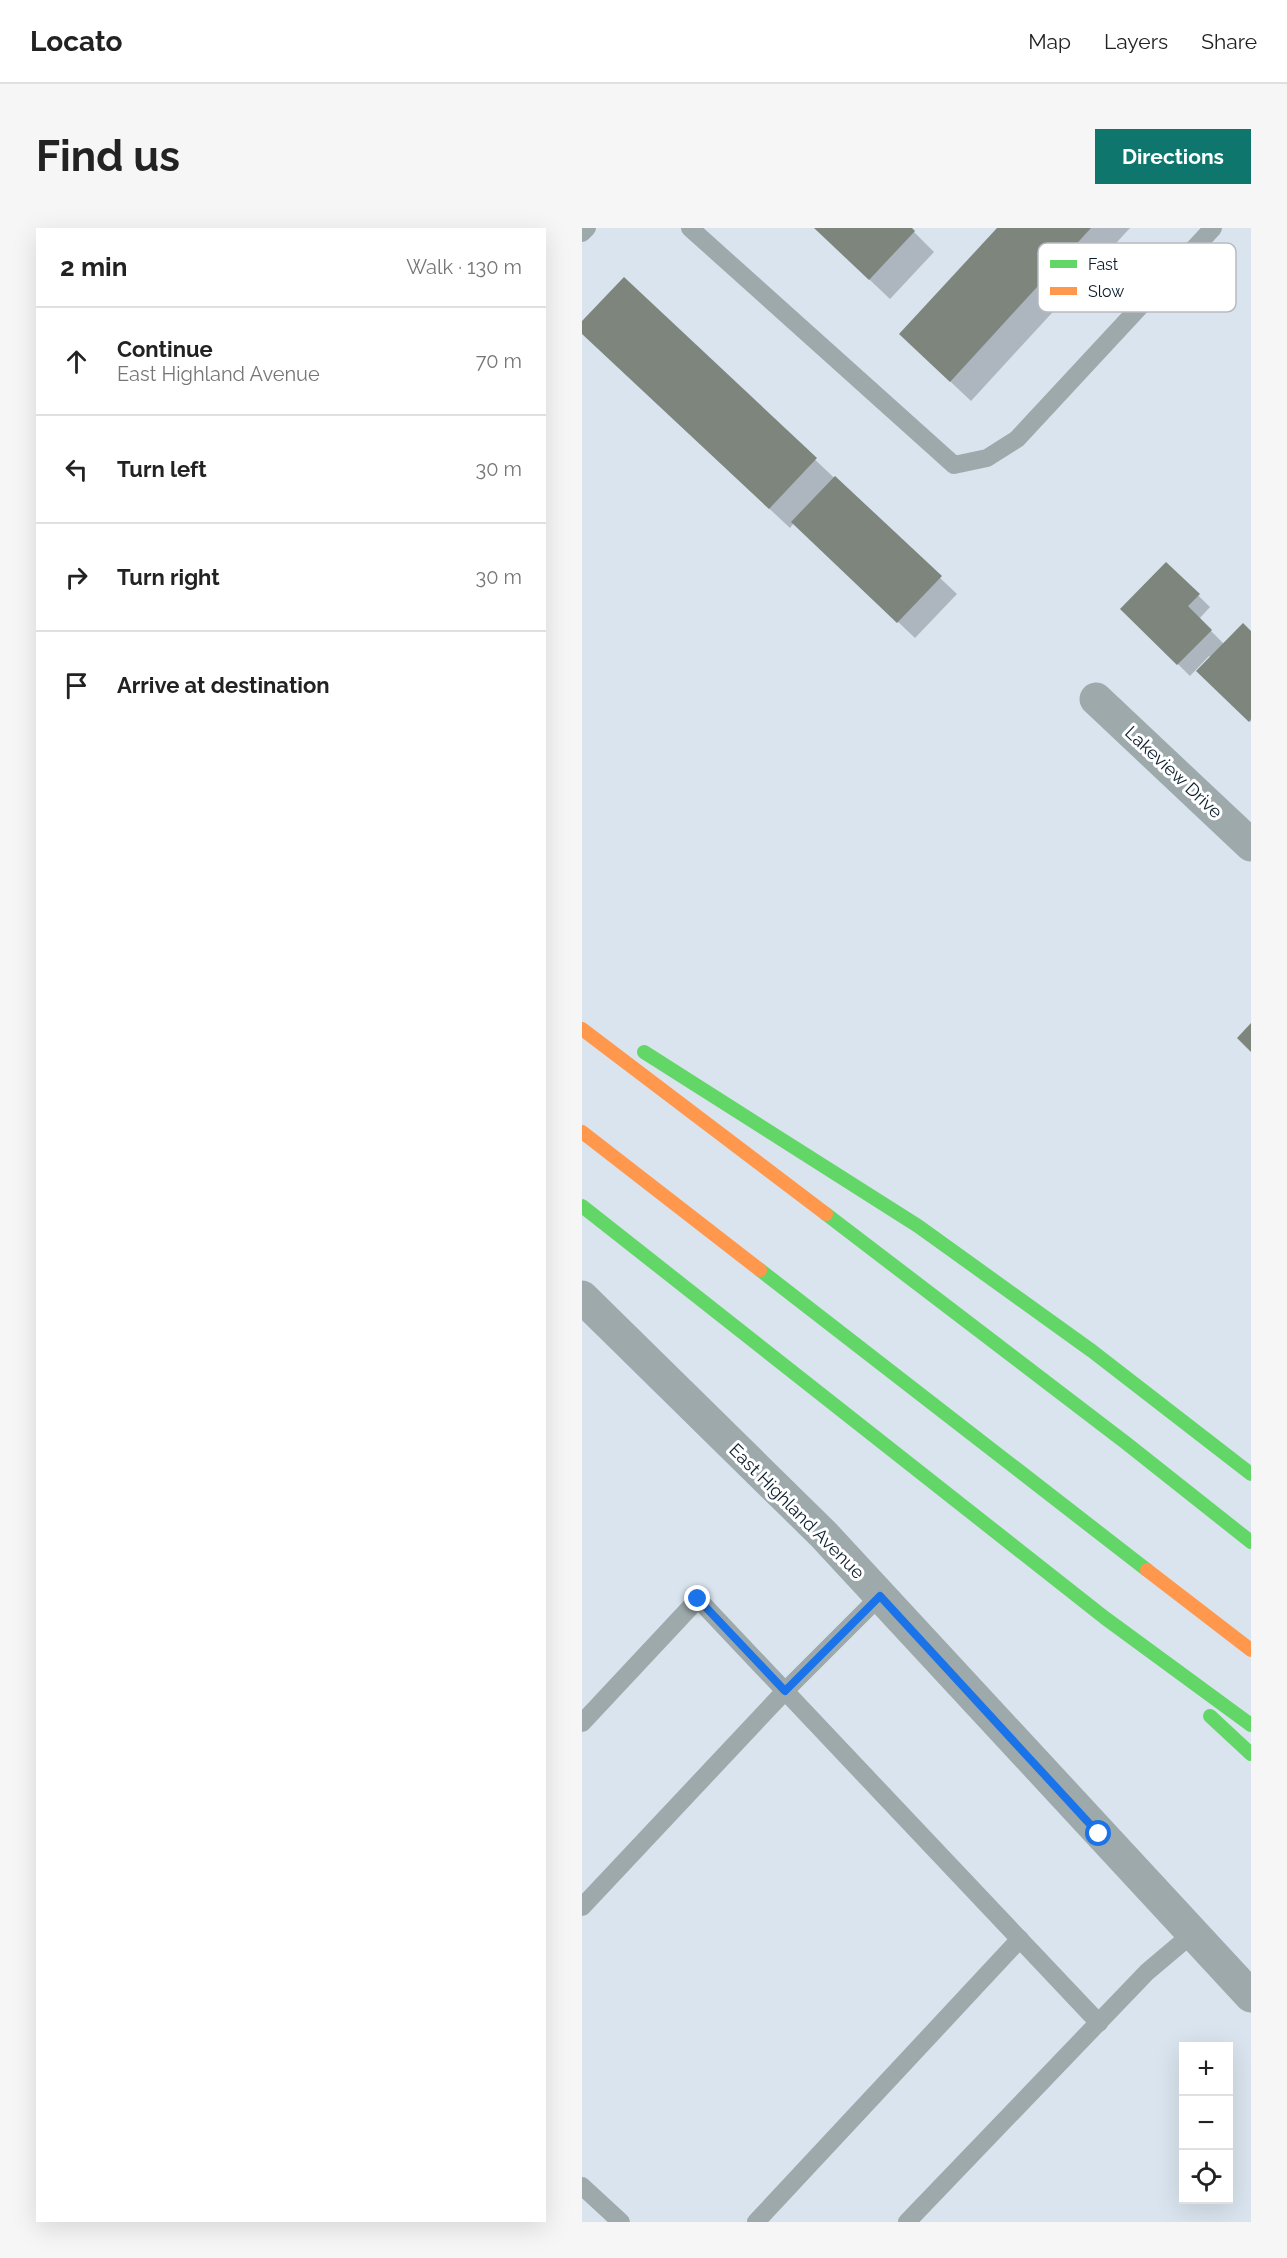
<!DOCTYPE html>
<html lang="en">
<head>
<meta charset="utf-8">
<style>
	body { margin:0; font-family:Raleway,sans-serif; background:#f6f6f6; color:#222 }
	.controls { position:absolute; right:18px; bottom:18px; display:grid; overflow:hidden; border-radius:0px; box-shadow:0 6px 24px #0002 }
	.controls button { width:54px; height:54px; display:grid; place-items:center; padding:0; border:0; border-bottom:2px solid #e0e0e0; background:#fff; color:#222; font:30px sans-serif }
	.stop { position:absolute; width:18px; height:18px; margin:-14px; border:4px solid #1a73e8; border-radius:50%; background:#fff }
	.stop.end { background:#1a73e8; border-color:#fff; box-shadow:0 2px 6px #0008 }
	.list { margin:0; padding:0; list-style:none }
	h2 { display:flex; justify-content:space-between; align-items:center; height:78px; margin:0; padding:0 24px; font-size:26px }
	h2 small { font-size:20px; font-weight:400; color:#767676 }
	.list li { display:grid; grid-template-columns:39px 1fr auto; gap:18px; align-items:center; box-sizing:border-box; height:108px; padding:0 24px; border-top:2px solid #e0e0e0 }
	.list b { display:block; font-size:22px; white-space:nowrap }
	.list p { margin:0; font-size:20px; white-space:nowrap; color:#767676 }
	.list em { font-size:20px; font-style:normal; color:#767676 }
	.icon { flex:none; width:33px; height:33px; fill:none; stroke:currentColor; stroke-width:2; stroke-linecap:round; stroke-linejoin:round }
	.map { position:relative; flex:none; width:669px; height:1994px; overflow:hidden; border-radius:0px }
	header { display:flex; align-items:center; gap:36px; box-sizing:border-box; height:84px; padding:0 30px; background:#fff; border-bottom:2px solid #e0e0e0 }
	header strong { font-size:28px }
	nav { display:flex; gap:33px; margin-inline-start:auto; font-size:21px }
	.intro { display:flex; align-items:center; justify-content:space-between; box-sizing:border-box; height:144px; padding:0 36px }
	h1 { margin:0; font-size:42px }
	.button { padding:15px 27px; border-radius:0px; background:#0f766e; color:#fff; font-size:21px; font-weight:700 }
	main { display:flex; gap:36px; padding:0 36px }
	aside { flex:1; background:#fff; border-radius:0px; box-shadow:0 6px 24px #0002 }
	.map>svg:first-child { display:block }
</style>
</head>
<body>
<header>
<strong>Locato</strong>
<nav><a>Map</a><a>Layers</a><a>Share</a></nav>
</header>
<div class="intro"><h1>Find us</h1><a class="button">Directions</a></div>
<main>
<aside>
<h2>2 min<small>Walk · 130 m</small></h2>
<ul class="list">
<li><svg class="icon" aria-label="ahead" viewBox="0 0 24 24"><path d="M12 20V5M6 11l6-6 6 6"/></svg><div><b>Continue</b><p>East Highland Avenue</p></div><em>70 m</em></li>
<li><svg class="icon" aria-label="left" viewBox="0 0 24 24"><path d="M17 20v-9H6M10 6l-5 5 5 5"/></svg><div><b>Turn left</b></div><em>30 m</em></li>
<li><svg class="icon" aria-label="right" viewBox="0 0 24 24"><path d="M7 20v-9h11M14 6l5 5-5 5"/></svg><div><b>Turn right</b></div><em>30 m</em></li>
<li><svg class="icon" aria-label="arrive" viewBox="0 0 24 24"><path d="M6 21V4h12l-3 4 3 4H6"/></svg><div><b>Arrive at destination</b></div></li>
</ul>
</aside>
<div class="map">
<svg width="669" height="1994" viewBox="0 0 669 1994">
	<rect width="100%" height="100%" fill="#d9e4ee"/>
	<!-- shadow -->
	<g fill="#0003">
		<polygon points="233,0 328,0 352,24 308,71"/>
		<polygon points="417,0 548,0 389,173 339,126"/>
		<polygon points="42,51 375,366 333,410 212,295 208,300 0,105 0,95"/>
		<polygon points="584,336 628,379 617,391 642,416 669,405 669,494 617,443 630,430 627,428 608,448 540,381"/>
	</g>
	<!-- building -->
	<g fill="#7d857d">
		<polygon points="232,0 330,0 333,3 287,52"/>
		<polygon points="415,0 509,0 368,154 317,106"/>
		<polygon points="42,49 235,230 187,281 0,106 0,93"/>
		<polygon points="253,248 360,348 315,395 209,294"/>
		<polygon points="584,334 618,366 606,378 630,402 595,437 538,381"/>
		<polygon points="661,395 669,403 669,491 667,494 614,443"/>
		<polygon points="669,795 669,824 655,810"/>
	</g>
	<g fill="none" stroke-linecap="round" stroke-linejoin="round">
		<!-- lane -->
		<g stroke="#9ea9ab" stroke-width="18">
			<polyline points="108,0 372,237 405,230 435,211 631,0"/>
			<polyline points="0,5 5,0"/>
			<polyline points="0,1495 116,1371 517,1795"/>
			<polyline points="0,1679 203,1463 298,1368"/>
			<polyline points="0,1958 39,1994"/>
			<polyline points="174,1994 438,1711"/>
			<polyline points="325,1994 565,1744 610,1706"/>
		</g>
		<!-- street -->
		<g stroke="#9ea9ab" stroke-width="33">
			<polyline points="514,471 669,617"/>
			<polyline points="0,1069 242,1307 669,1768"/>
		</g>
		<!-- fast -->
		<g stroke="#63d668" stroke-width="14">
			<polyline points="62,824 336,998 510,1123 669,1246"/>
			<polyline points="0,978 523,1390 669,1497"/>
			<polyline points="244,986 544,1215 669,1314"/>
			<polyline points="178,1042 565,1342"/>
			<polyline points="628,1488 669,1526"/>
		</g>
		<!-- slow -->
		<g stroke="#ff974d" stroke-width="14">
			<polyline points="0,801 244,986"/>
			<polyline points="0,904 178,1042"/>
			<polyline points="565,1342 669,1422"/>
		</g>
	</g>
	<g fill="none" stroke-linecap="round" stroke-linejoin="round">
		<!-- route -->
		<polyline stroke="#1a73e8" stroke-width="8" points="116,1371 203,1463 298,1368 517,1606"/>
	</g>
	<g text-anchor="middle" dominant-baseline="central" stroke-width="6" stroke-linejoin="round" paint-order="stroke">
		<!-- street labels -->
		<g font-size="18" fill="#0b1d2d" stroke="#fff">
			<text transform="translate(592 544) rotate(43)">Lakeview Drive</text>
			<text transform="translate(215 1283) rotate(45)">East Highland Avenue</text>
		</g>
	</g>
	<!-- legend -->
	<rect x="456" y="15" width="198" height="69" rx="9" fill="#fff" stroke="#b6bbc0" stroke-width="1.5"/>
	<rect x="468" y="32" width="27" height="8" fill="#63d668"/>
	<rect x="468" y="59" width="27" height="8" fill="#ff974d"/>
	<g font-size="16" fill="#0b1d2d">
		<text x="506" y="42">Fast</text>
		<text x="506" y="69">Slow</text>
	</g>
</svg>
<div class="controls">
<button>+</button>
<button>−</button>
<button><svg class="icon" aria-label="locate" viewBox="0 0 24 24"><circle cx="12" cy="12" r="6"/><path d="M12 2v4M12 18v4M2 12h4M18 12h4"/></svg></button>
</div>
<div class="stop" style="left:517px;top:1606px"></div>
<div class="stop end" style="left:116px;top:1371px"></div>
</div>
</main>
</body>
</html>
